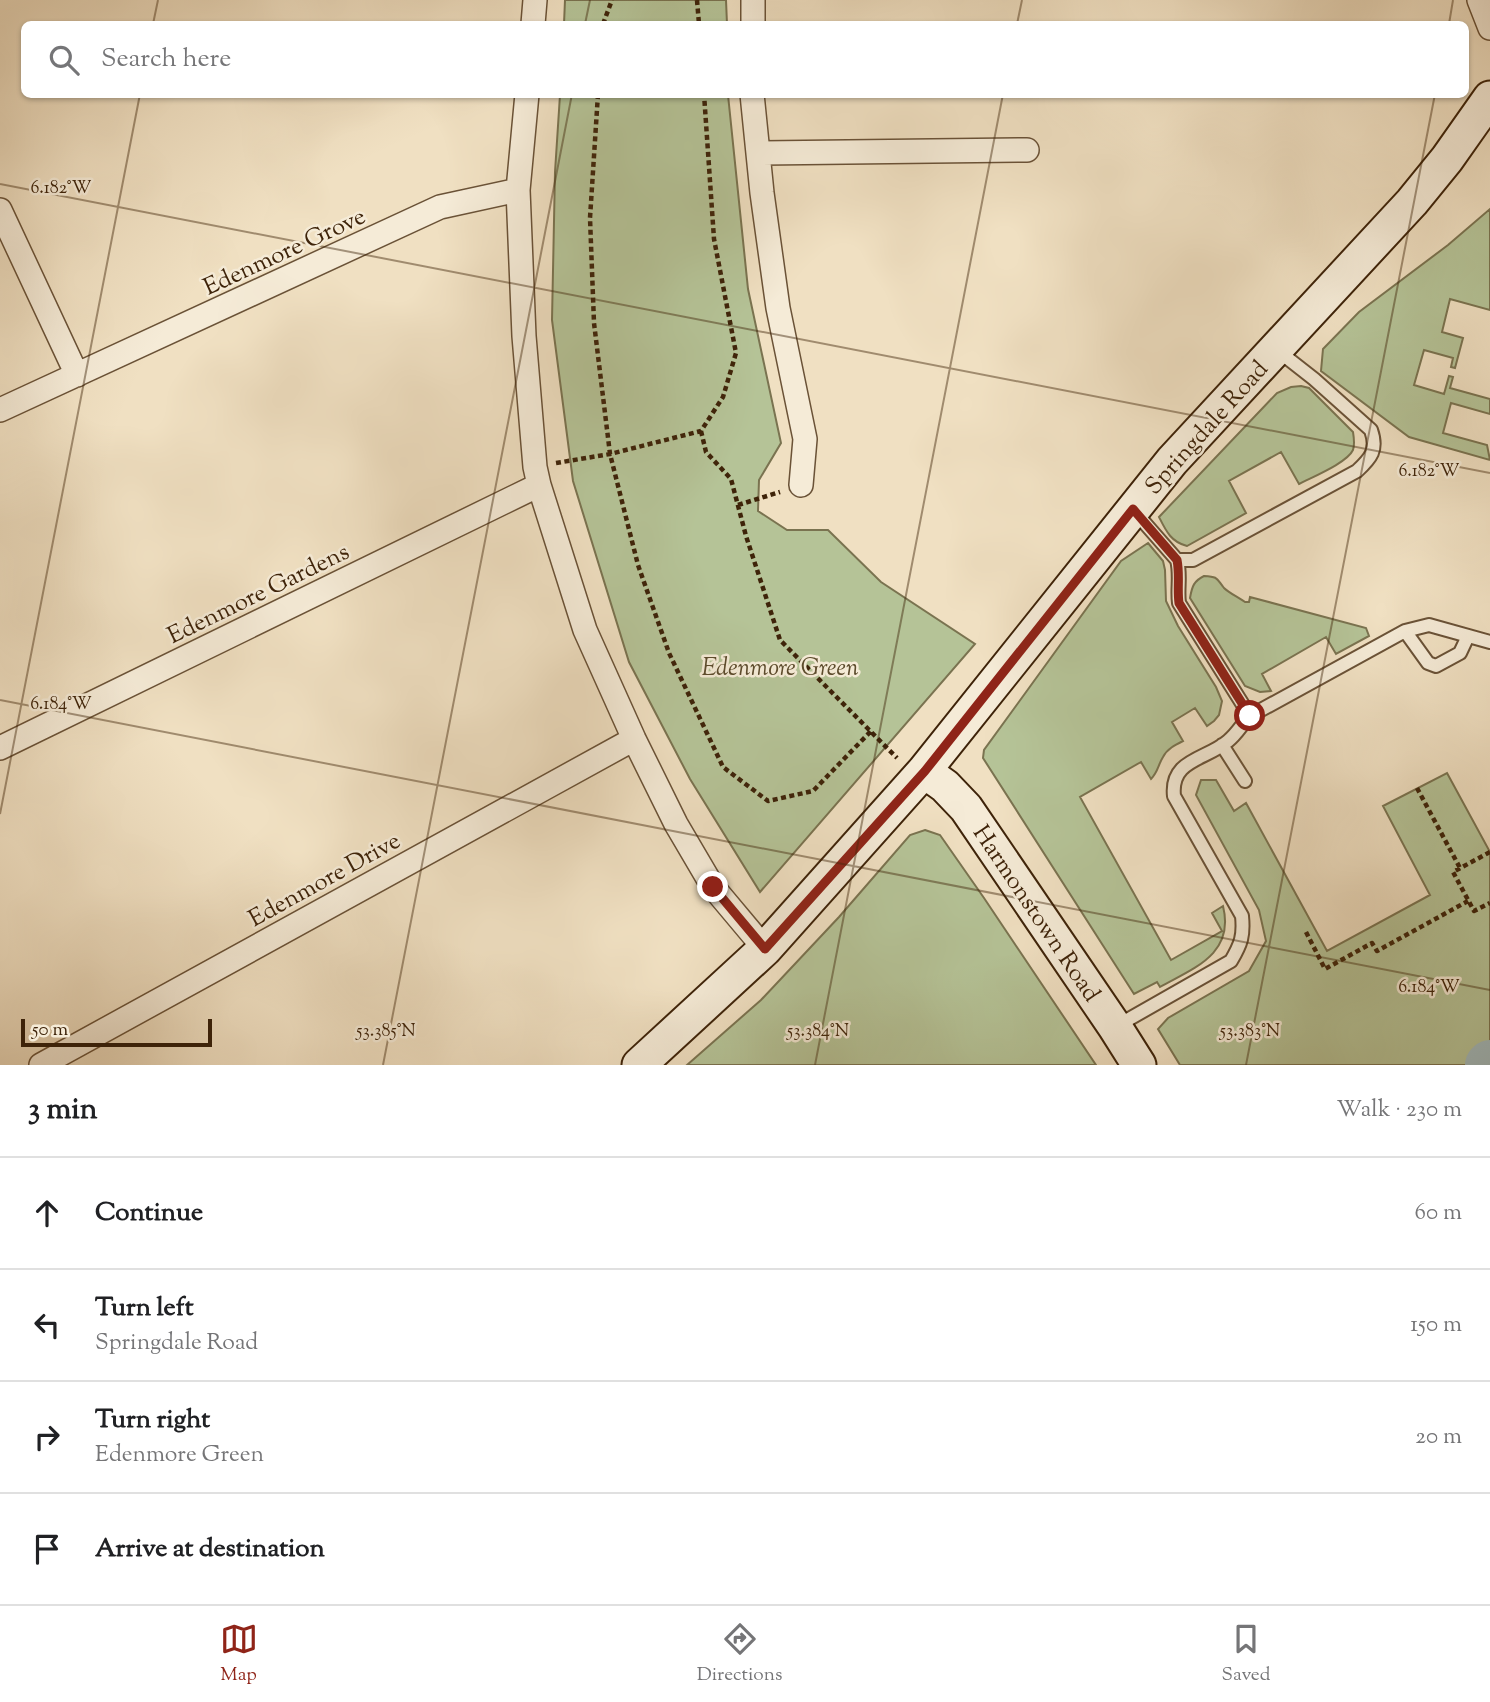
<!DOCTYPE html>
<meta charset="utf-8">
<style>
:root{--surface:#fff;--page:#f2f2f2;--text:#202124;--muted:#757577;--line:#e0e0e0;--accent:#8f2418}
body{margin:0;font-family:"Sorts Mill Goudy",serif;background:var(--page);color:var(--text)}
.scale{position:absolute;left:21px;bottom:18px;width:191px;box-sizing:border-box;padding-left:7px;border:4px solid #3e2309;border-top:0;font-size:19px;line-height:24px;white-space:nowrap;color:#3e2309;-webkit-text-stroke:5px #f5ebd7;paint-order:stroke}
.stop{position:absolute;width:21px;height:21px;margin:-16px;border:5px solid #8f2418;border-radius:50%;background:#fff}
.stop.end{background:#8f2418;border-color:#fff;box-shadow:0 2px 7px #0008}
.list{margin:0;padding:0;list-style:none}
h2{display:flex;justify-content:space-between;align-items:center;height:91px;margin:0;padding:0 28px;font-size:30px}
h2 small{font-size:23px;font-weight:400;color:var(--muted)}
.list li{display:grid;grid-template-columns:46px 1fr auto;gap:21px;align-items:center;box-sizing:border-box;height:112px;padding:0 28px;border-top:2px solid var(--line)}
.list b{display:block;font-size:26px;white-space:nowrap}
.list p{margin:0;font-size:23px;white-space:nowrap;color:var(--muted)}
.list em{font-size:23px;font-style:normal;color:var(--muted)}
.icon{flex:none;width:38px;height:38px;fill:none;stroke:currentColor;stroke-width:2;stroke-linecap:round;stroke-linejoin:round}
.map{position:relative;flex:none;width:1490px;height:1065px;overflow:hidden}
.search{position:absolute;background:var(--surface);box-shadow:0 2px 5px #0004;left:21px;right:21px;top:21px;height:77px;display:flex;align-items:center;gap:18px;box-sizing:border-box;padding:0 24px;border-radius:10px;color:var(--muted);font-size:26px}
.sheet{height:539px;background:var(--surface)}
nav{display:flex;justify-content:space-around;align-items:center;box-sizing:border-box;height:98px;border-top:2px solid var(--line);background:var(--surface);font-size:19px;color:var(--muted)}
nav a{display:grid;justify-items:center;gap:4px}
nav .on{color:var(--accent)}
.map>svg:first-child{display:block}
.green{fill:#b5c397;stroke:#7a7350;stroke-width:2}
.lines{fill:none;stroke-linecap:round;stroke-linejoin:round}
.river{stroke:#a0babe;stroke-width:46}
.lane-casing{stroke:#6a5237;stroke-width:16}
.street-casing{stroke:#6a5237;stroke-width:26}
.secondary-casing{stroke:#3e2309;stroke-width:37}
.path{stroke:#3e2309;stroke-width:4.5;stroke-dasharray:5 3.5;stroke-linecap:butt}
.lane{stroke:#f5ebd7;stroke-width:12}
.street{stroke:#f5ebd7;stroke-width:23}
.secondary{stroke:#f5ebd7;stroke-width:33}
.route{stroke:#8f2418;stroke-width:9}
.ticks{fill:none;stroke:#3e2309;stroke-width:2;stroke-opacity:0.45}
.labels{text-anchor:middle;stroke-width:5;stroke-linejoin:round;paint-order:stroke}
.street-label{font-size:24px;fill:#3e2309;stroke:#f5ebd7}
.park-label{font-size:24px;font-style:italic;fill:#5c4b2c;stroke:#f5ebd7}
.ticks-label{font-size:18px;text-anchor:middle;fill:#3e2309;stroke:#f5ebd7;stroke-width:5;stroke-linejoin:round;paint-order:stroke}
</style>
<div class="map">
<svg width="1490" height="1065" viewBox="0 0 1490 1065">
<rect width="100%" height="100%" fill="#f0e0c2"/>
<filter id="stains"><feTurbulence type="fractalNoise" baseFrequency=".00286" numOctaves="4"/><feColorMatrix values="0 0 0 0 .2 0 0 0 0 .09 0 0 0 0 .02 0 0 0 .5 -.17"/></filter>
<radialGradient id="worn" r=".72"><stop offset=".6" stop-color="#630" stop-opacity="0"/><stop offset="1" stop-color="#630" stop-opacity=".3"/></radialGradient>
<path class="green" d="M 565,0 L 726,0 L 727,24 L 564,24 Z
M 560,95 L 728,95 L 748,289 L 781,443 L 759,480 L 758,511 L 787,530 L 828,530 L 881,582 L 975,644 L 760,892 L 690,779 L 629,662 L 573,481 L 552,320 L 555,172 Z
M 1490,209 L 1490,310 L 1450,299 L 1442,332 L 1463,338 L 1455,368 L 1451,367 L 1453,358 L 1424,350 L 1414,385 L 1444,394 L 1449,376 L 1453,377 L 1450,388 L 1490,399 L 1490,414 L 1451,403 L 1443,433 L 1487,445 L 1490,460 L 1409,437 L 1321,371 L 1323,349 L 1359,312 L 1448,245 Z
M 1301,386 L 1309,388 L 1353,432 C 1354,438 1355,444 1353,450 C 1347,463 1312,477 1299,484 L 1281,452 L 1229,481 L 1246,513 L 1187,546 C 1171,542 1166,531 1159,517 L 1277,393 L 1291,387 Z
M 1148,543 L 1163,561 L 1165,570 L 1166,601 L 1178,626 L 1216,687 L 1222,701 L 1219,715 L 1214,721 L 1207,726 L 1195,708 L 1172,722 L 1183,741 C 1175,745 1167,749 1163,757 C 1158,765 1158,772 1151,779 L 1141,762 L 1080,797 L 1171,960 L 1222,931 L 1212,913 L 1223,906 C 1235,954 1194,968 1160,987 L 1157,982 L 1134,994 L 983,758 L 984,750 L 1121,561 Z
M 1204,576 C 1219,577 1216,578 1224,588 C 1229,593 1238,597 1245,602 L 1249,602 L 1250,597 L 1366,628 L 1369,636 L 1336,654 L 1326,637 L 1262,674 L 1271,691 L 1260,692 L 1245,686 L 1190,598 C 1192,586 1194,581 1204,576 Z
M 1447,773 L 1490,852 L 1490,1065 L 1180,1065 L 1158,1029 L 1168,1018 L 1249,971 L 1266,941 L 1259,910 L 1196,795 L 1201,780 L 1216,780 L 1234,811 L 1246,803 L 1327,951 L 1430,895 L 1383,806 Z
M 925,830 L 940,835 L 984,898 L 1096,1065 L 687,1065 L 761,1000 L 839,917 L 910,835 Z"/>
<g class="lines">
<path class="river" d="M 1488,1065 L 1490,1063"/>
<defs>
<path id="lane" d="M 1135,512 L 1177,560 C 1181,575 1177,589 1179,603 L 1250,716
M 1177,560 L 1193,560 L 1357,471 C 1371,458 1378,450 1371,430 L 1314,379 L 1277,350
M 1405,631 L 1428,663 L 1436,666 L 1460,653 L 1468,636
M 1222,745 L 1245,781
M 1115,1027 L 1231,961 C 1241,944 1244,936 1242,916 L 1174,796 C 1170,759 1206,760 1228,741 C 1237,734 1242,724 1250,716 L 1405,631 L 1429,625 L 1490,642"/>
<path id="street" d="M 1479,0 L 1490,28
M 533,24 L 535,0
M 753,24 L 753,0
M 527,94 L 518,190 L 524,336 L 535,467 L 539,485 L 585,630 L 634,739 L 676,824 L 713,887 L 765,949
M 752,94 L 762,193 L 778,308 L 805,439 L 801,485
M 759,153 L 1027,150
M 0,210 L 77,375
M 0,410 L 440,207 L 518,190
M 0,748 L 539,485
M 41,1065 L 634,739"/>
<path id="secondary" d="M 924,771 L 945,786 L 966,808 L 1115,1027 L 1139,1065
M 639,1065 L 765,949 L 924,771 L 1172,461 L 1412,202 L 1447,159 L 1490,98"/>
</defs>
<use href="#lane" class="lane-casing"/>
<use href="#street" class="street-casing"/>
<use href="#secondary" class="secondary-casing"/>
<path class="path" d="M 697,0 L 699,24
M 603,24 L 612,0
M 598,94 L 590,218 L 594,323 L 610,454 L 638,565 L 669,653 L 723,767 L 768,801 L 813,791 L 871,731
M 701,431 L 706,452 L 731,479 L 746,536 L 780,640 L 897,758
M 556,463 L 610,454 L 701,431 L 723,397 L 736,353 L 714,239 L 704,94
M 738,505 L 780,492
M 1417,788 L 1460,868
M 1490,852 L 1453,872 L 1474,911 L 1490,903
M 1306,932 L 1325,969 L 1372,943 L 1377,951 L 1468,901"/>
<use href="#lane" class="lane"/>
<use href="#street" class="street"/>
<use href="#secondary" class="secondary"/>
</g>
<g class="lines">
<path class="route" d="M 713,887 L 765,949 L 925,771 L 1133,509 L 1177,560 C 1180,575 1177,589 1179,603 L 1250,716"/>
</g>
<path class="ticks" d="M 153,24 L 158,0M 585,24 L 590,0M 1017,24 L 1022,0M 1449,24 L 1453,0M 0,184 L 1490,473M 0,700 L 1490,990M 0,814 L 140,94M 383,1065 L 572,94M 815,1065 L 1003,94M 1246,1065 L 1435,94"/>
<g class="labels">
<g class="street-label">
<text transform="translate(284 251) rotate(-25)" y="8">Edenmore Grove</text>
<text transform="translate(1206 427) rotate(-48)" y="8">Springdale Road</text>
<text transform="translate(258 593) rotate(-26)" y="8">Edenmore Gardens</text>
<text transform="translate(324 879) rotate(-29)" y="8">Edenmore Drive</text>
<text transform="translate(1037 913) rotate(56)" y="8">Harmonstown Road</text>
</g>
<g class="park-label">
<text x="780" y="675">Edenmore Green</text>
</g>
</g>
<g class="ticks-label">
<text x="61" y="193">6.182°W</text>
<text x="1429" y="476">6.182°W</text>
<text x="61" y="709">6.184°W</text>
<text x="1429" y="992">6.184°W</text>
<text x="386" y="1036">53.385°N</text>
<text x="818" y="1036">53.384°N</text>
<text x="1250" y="1036">53.383°N</text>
</g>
<rect width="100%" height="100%" filter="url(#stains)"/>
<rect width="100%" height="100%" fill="url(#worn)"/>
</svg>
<div class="scale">50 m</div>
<div class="stop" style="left:1250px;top:716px"></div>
<div class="stop end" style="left:713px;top:887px"></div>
<div class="search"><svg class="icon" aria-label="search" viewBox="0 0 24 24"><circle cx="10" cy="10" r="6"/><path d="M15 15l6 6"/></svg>Search here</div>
</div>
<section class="sheet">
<h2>3 min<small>Walk · 230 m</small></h2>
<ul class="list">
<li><svg class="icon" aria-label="ahead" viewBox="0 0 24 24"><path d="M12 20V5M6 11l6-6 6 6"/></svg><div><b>Continue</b></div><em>60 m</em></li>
<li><svg class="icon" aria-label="left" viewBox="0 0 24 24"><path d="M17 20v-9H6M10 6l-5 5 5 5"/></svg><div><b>Turn left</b><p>Springdale Road</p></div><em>150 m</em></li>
<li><svg class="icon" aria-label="right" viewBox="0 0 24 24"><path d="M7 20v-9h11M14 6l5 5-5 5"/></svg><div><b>Turn right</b><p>Edenmore Green</p></div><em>20 m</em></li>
<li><svg class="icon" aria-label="arrive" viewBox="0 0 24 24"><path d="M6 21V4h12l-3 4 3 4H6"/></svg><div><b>Arrive at destination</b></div></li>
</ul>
</section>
<nav>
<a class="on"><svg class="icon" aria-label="map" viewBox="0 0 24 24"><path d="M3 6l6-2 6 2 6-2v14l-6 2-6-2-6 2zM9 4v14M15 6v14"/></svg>Map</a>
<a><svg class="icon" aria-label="directions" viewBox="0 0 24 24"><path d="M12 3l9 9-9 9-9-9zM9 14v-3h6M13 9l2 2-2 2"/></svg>Directions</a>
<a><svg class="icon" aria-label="saved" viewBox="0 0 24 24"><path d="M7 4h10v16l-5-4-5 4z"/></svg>Saved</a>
</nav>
